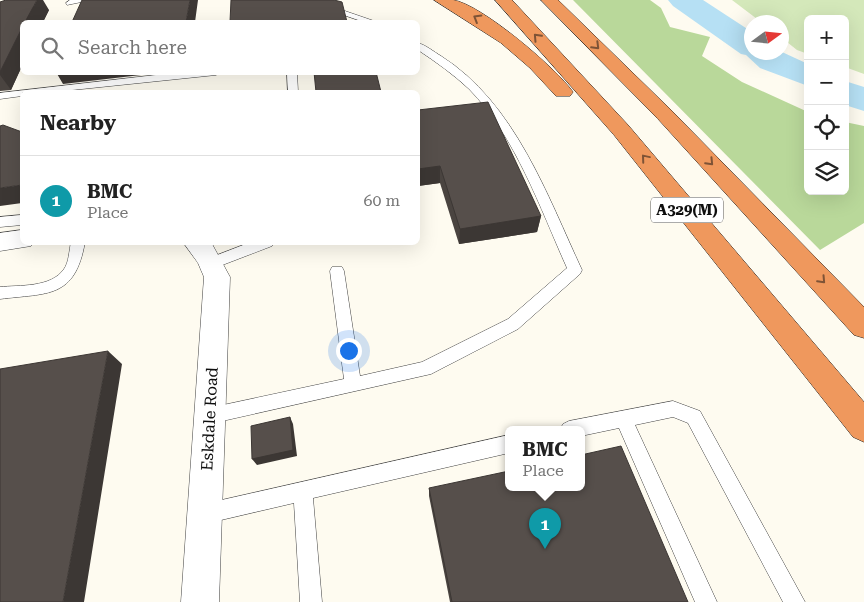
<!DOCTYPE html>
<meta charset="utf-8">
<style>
:root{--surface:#fff;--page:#f6f6f6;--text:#222;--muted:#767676;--line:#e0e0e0;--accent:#1a73e8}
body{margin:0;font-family:"Roboto Serif",serif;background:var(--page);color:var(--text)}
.controls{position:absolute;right:15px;top:15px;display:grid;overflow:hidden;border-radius:8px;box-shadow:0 5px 20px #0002}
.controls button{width:45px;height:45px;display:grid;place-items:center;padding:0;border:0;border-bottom:1px solid var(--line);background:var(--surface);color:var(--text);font:25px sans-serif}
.compass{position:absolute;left:744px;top:15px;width:45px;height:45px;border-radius:50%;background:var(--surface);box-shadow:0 5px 20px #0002;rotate:75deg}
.you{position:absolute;left:348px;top:350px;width:18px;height:18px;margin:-12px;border:4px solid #fff;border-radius:50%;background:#1a73e8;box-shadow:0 0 0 8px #1a73e833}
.badge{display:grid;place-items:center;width:32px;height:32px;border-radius:50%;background:var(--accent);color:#fff;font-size:16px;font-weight:700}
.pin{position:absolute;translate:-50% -41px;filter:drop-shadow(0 1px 2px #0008)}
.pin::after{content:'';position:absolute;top:26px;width:18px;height:15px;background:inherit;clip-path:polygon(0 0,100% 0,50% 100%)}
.popup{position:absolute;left:505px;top:426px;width:80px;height:65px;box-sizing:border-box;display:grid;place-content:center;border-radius:8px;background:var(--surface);filter:drop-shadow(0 1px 4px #0005);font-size:16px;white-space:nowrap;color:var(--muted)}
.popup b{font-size:19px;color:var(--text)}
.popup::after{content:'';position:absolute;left:50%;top:100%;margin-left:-10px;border:10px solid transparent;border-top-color:var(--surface)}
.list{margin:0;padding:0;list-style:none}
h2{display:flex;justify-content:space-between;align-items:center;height:65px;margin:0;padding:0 20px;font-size:21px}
h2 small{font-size:16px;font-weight:400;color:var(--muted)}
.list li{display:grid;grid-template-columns:32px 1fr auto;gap:15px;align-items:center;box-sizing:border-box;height:90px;padding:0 20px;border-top:1px solid var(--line)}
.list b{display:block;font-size:19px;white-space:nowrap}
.list p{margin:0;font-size:16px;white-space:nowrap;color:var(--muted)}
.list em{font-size:16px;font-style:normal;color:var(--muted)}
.icon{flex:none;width:28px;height:28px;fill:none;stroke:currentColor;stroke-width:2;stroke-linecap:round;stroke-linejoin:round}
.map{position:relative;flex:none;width:864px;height:602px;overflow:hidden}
.search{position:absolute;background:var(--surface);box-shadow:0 5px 20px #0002;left:20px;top:20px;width:400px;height:55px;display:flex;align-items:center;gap:12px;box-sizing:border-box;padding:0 18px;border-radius:8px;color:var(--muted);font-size:19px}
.panel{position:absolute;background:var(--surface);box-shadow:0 5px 20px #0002;left:20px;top:90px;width:400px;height:155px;border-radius:8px}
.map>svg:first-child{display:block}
.green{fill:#d4e8ba}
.forest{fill:#b9d89a}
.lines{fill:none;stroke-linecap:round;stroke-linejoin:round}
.river{fill:#b6e0f4;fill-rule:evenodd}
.service-casing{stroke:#414141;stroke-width:1}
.minor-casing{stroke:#414141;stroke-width:1}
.motorway-casing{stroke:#1f1f1f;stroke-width:1}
.service{fill:#fff;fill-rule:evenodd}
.minor{fill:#fff;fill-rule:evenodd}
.motorway{fill:#ef985d;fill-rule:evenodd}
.wall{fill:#4a4440}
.shaded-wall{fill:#3c3734}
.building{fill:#564f4b;stroke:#3c3734}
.oneway{stroke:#7e5336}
.labels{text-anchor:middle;stroke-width:5;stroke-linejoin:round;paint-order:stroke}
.shield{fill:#fff;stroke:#565656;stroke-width:1}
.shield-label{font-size:15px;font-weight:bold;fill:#0e0e0e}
.street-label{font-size:16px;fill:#0e0e0e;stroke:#fff}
</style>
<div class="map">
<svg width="864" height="602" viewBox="0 0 864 602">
<rect width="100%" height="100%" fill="#fefbf0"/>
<path class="green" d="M 732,0 L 864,0 L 864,74 L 845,67 L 845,19 L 808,19 L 808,54 L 797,50 L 782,38 L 782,22 L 761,22 Z"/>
<path class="forest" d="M 573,0 L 650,0 L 661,8 L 670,27 L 710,37 L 702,56 L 742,82 L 808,112 L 808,191 L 845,191 L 845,122 L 864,126 L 864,223 L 820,250 Z"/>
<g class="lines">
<path class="river" d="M 668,0 L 703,0 L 752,32 L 752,52 L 782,52 L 808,64 L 808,86 L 760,68 L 746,55 L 741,54 L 673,6 Z
M 845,81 L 864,87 L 864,111 L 845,105 Z"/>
<defs>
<path id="service" d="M 70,0 L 91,0 L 67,5 L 66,3 Z
M 300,0 L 313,0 L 377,22 L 364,22 Z
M 418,43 C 426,45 434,52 441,56 C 515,103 547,195 582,270 L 580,274 L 518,329 L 431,374 L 209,424 L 203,422 L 200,416 L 203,410 L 209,408 L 344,379 L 330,271 L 332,267 L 342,267 L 344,271 L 360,376 L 422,362 L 508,319 L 567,268 C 540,208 516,137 469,89 C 453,74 436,62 418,50 Z
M 182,72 L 221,72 L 216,75 L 53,92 L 22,92 L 22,96 L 0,99 L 0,93 Z
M 287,72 L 297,72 L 298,92 L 288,92 Z
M 22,215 L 22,225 L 0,227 L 0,217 Z
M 71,242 L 85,242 C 75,299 48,293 0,299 L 0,287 C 19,285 51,288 64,269 C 69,262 69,251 71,242 Z
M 251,242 L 274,242 L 272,246 L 212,269 L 207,267 L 205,263 L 207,259 Z
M 673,401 L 700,411 L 805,602 L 783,602 L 688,423 L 673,417 L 635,425 L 717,602 L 695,602 L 619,428 L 581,436 L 581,430 L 560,430 L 563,424 L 569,421 Z
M 509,435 L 509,453 L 313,498 L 322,602 L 300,602 L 294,503 L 204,524 L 197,521 L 194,514 L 197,507 L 204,504 Z"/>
<path id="minor" d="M 22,230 L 22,242 L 33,242 L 31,246 L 0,251 L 0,233 Z
M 183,242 L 211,242 L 230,277 L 219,602 L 181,602 L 204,277 L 198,263 Z"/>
<path id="motorway" d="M 434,0 C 440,0 447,0 453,0 C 481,4 556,68 573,92 L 570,96 L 556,96 L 530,68 L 501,43 Z
M 495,0 L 512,0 L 628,125 L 864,402 L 864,442 L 853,437 L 614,135 Z
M 541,0 L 558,0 L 672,111 L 864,307 L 864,338 L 854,335 L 658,119 Z"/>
</defs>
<use href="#service" class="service-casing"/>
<use href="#minor" class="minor-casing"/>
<use href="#motorway" class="motorway-casing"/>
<use href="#service" class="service"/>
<use href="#minor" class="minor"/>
<use href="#motorway" class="motorway"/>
</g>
<path class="wall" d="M 0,2 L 49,10 L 43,22 L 22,22 L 22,66 L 11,90 L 0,91 Z
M 418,110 L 541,216 L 537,232 L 459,244 L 440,183 L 418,186 Z
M 429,488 L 688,602 L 450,602 L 429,496 Z"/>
<path class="shaded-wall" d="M 37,0 L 43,0 L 49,10 L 43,22 L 25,22 Z
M 190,0 L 198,0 L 195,22 L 186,22 Z
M 22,28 L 22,66 L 11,90 L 0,75 L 0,72 Z
M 56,72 L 167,72 L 63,84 Z
M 440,166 L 440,183 L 418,186 L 418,169 Z
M 22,185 L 22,203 L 0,206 L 0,188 Z
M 541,216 L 537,232 L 459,244 L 460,229 Z
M 108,351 L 122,364 L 84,602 L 63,602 Z
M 290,417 L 293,424 L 297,456 L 257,465 L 252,459 Z"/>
<path class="building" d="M 6,0 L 37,0 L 25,22 L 22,22 L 22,28 L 0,72 L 0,2 Z
M 82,0 L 190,0 L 186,22 L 72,22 Z
M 231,0 L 334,0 L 342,2 L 347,22 L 230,22 Z
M 314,72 L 358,72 L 358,74 L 376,72 L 381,92 L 316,92 Z
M 488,102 L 541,216 L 460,229 L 440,166 L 418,169 L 418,110 Z
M 3,125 L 22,132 L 22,185 L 0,188 L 0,126 Z
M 108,351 L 63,602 L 0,602 L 0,369 Z
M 290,417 L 293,450 L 252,459 L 251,426 Z
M 621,446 L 688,602 L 452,602 L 429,488 L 509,471 L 509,488 L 581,488 L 581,455 Z"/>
<defs><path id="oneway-chevron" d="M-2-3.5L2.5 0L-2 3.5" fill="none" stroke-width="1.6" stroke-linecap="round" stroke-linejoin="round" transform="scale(1.25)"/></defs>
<g class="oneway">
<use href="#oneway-chevron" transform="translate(477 18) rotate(-149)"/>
<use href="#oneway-chevron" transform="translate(537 37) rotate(-133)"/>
<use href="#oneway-chevron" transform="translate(596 46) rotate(45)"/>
<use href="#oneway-chevron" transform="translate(645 158) rotate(-130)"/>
<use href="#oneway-chevron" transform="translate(710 162) rotate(46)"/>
<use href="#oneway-chevron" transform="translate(822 280) rotate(47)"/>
</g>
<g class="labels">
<rect class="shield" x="651" y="197.5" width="72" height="25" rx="4"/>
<g class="shield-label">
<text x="687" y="215">A329(M)</text>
</g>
<g class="street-label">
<text transform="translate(209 419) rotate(-87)" y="6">Eskdale Road</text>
</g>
</g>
</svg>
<div class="controls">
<button>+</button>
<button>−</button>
<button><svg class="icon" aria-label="locate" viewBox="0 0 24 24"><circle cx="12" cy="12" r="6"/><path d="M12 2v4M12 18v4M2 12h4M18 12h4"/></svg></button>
<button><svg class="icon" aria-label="layers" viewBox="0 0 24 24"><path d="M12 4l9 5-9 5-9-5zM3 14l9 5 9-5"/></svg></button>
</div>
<svg class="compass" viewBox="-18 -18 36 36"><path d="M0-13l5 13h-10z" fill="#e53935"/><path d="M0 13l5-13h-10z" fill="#767676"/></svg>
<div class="you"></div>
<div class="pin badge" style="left:545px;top:549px;background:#0f9aa8">1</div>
<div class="popup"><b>BMC</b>Place</div>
<div class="search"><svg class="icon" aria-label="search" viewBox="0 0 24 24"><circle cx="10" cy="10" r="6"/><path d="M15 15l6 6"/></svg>Search here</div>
<section class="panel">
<h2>Nearby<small></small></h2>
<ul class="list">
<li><span class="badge" style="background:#0f9aa8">1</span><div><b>BMC</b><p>Place</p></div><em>60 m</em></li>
</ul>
</section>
</div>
